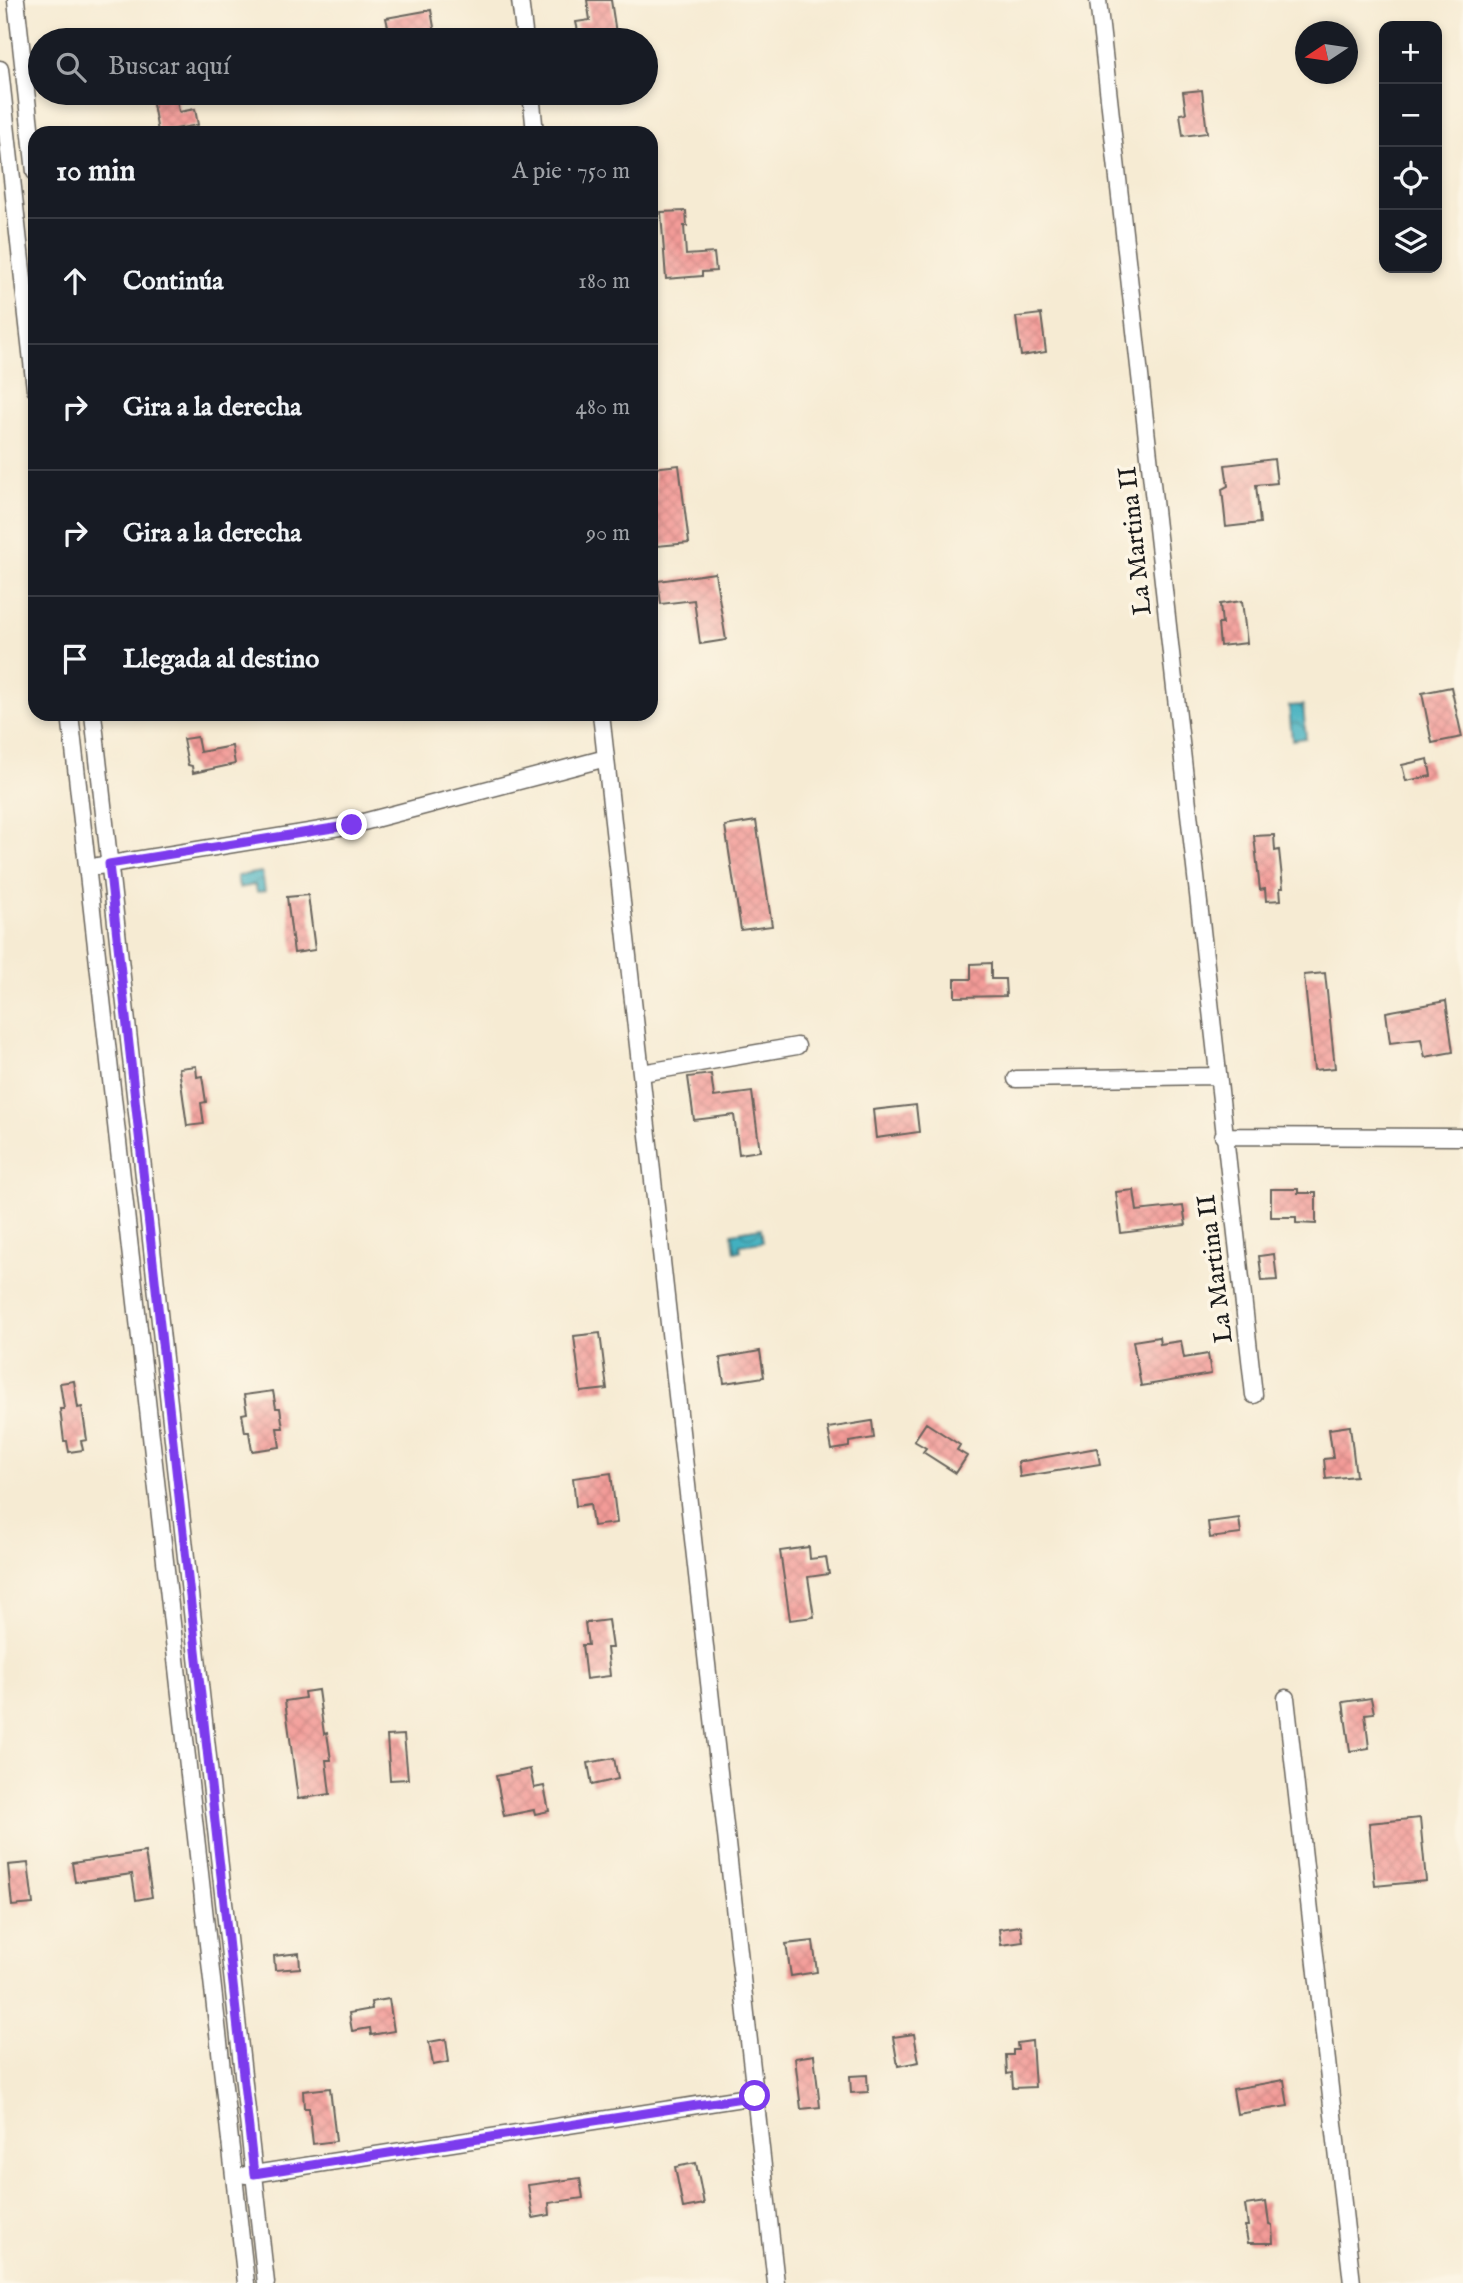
<!DOCTYPE html>
<html lang="es">
<meta charset="utf-8">
<style>
:root{--surface:#171b24;--page:#20242c;--text:#f1f3f6;--muted:#9ea1a6;--line:#363941}
body{margin:0;font-family:"IM FELL English",serif;background:var(--page);color:var(--text)}
.controls{position:absolute;right:21px;top:21px;display:grid;overflow:hidden;border-radius:14px;box-shadow:0 4px 10px #0003}
.controls button{width:63px;height:63px;display:grid;place-items:center;padding:0;border:0;border-bottom:2px solid var(--line);background:var(--surface);color:var(--text);font:35px sans-serif}
.compass{position:absolute;left:1295px;top:21px;width:63px;height:63px;border-radius:50%;background:var(--surface);box-shadow:0 4px 10px #0003;rotate:257deg}
.stop{position:absolute;width:21px;height:21px;margin:-16px;border:5px solid #7c3aed;border-radius:50%;background:#fff}
.stop.end{background:#7c3aed;border-color:#fff;box-shadow:0 2px 7px #0008}
.list{margin:0;padding:0;list-style:none}
h2{display:flex;justify-content:space-between;align-items:center;height:91px;margin:0;padding:0 28px;font-size:30px}
h2 small{font-size:23px;font-weight:400;color:var(--muted)}
.list li{display:grid;grid-template-columns:46px 1fr auto;gap:21px;align-items:center;box-sizing:border-box;height:126px;padding:0 28px;border-top:2px solid var(--line)}
.list b{display:block;font-size:26px;white-space:nowrap}
.list em{font-size:23px;font-style:normal;color:var(--muted)}
.icon{flex:none;width:38px;height:38px;fill:none;stroke:currentColor;stroke-width:2;stroke-linecap:round;stroke-linejoin:round}
.map{position:relative;flex:none;width:1463px;height:2283px;overflow:hidden}
.search{position:absolute;background:var(--surface);box-shadow:0 4px 10px #0003;left:28px;top:28px;width:630px;height:77px;display:flex;align-items:center;gap:18px;box-sizing:border-box;padding:0 24px;border-radius:38px;color:var(--muted);font-size:26px}
.panel{position:absolute;background:var(--surface);box-shadow:0 4px 10px #0003;left:28px;top:126px;width:630px;height:595px;border-radius:21px}
.map>svg:first-child{display:block}
.water{fill:url(#water-waves);stroke:#30666e;stroke-width:2}
.building{fill:url(#building-cross-hatch)}
.lines{fill:none;stroke-linecap:round;stroke-linejoin:round}
.street-casing{stroke:#68645c;stroke-width:19}
.street{stroke:#fff;stroke-width:16}
.route{stroke:#7c3aed;stroke-width:9}
.labels{text-anchor:middle;stroke-width:7;stroke-linejoin:round;paint-order:stroke}
.street-label{font-size:26px;fill:#1c1c1c;stroke:#fcf5e5}
</style>
<div class="map">
<svg width="1463" height="2283" viewBox="0 0 1463 2283">
<defs>
<pattern id="water-waves" width="16" height="10" patternUnits="userSpaceOnUse" patternTransform="scale(1.75)"><rect width="16" height="10" fill="#43b0c0"/><path d="M0 5q4-4 8 0t8 0" fill="none" stroke="#378e9b"/></pattern>
<pattern id="building-cross-hatch" width="8" height="8" patternUnits="userSpaceOnUse" patternTransform="scale(1.75)"><rect width="8" height="8" fill="#f39b98"/><path d="M0 0l8 8M0 8l8-8" fill="none" stroke="#d08582"/></pattern>
</defs>
<rect width="100%" height="100%" fill="#fcf5e5"/>
<filter id="ink" filterUnits="userSpaceOnUse"><feTurbulence type="fractalNoise" baseFrequency=".0143" numOctaves="2"/><feDisplacementMap in="SourceGraphic" scale="14" xChannelSelector="R" yChannelSelector="G"/><feConvolveMatrix kernelMatrix="1 2 1 2 8 2 1 2 1" color-interpolation-filters="sRGB"/></filter>
<filter id="wash" filterUnits="userSpaceOnUse"><feTurbulence type="fractalNoise" baseFrequency=".00686" numOctaves="4" result="noise"/><feDisplacementMap in="SourceGraphic" scale="28" xChannelSelector="R" yChannelSelector="G"/><feGaussianBlur stdDeviation="1.57" result="paint"/><feColorMatrix in="noise" values="0 0 0 0 0 0 0 0 0 0 0 0 0 0 0 0 0 1.4 0 .05"/><feComposite in="paint" operator="in"/></filter>
<g filter="url(#wash)">
<rect width="100%" height="100%" fill="#f6ebd3"/>
<path class="water" d="M 1303,705 L 1306,738 L 1292,740 L 1289,706 Z
M 262,872 L 265,891 L 257,892 L 255,885 L 239,888 L 237,876 Z
M 761,1228 L 763,1242 L 740,1245 L 741,1251 L 735,1252 L 732,1233 Z"/>
<g id="blocks">
<path class="building" d="M 587,0 L 611,0 L 617,40 L 580,40 L 576,22 L 590,20 Z
M 431,10 L 435,33 L 419,36 L 420,40 L 391,40 L 386,18 Z
M 1202,90 L 1207,133 L 1183,136 L 1180,114 L 1186,113 L 1183,92 Z
M 151,93 L 176,93 L 179,112 L 195,109 L 198,125 L 158,132 Z
M 686,211 L 687,226 L 684,226 L 686,255 L 714,253 L 716,271 L 702,272 L 702,276 L 666,279 L 661,212 Z
M 1041,314 L 1046,352 L 1021,356 L 1016,317 Z
M 1274,459 L 1277,483 L 1256,485 L 1260,523 L 1226,527 L 1222,489 L 1228,486 L 1225,465 Z
M 679,465 L 689,543 L 657,546 L 654,518 L 651,518 L 651,495 L 656,494 L 653,468 Z
M 715,573 L 726,640 L 700,644 L 694,600 L 661,604 L 658,581 Z
M 1242,601 L 1247,643 L 1220,646 L 1218,624 L 1222,624 L 1220,604 Z
M 1451,687 L 1462,737 L 1432,743 L 1422,693 Z
M 197,737 L 200,752 L 232,746 L 235,764 L 193,773 L 192,766 L 188,765 L 183,739 Z
M 1428,759 L 1431,776 L 1406,781 L 1402,765 Z
M 756,821 L 772,926 L 741,930 L 725,826 Z
M 1274,835 L 1275,851 L 1279,850 L 1283,888 L 1280,888 L 1281,900 L 1266,901 L 1265,889 L 1260,890 L 1254,836 Z
M 308,895 L 315,950 L 294,953 L 287,897 Z
M 991,963 L 991,979 L 1005,979 L 1006,996 L 955,997 L 955,979 L 971,979 L 971,964 Z
M 1325,973 L 1335,1068 L 1314,1070 L 1304,975 Z
M 1446,1001 L 1453,1052 L 1425,1057 L 1421,1039 L 1390,1043 L 1386,1012 Z
M 196,1066 L 197,1077 L 202,1076 L 206,1102 L 201,1103 L 204,1124 L 187,1126 L 179,1068 Z
M 711,1074 L 714,1097 L 752,1092 L 760,1151 L 739,1154 L 734,1115 L 694,1120 L 688,1077 Z
M 916,1105 L 919,1132 L 876,1138 L 873,1110 Z
M 1271,1189 L 1298,1189 L 1298,1193 L 1316,1193 L 1316,1224 L 1296,1223 L 1296,1217 L 1271,1217 Z
M 1134,1190 L 1137,1211 L 1183,1206 L 1186,1225 L 1121,1233 L 1116,1192 Z
M 1274,1254 L 1277,1280 L 1262,1281 L 1259,1256 Z
M 600,1333 L 607,1389 L 581,1392 L 574,1336 Z
M 1159,1337 L 1160,1344 L 1181,1341 L 1184,1358 L 1208,1354 L 1211,1374 L 1141,1386 L 1133,1341 Z
M 760,1351 L 764,1377 L 724,1383 L 720,1358 Z
M 74,1381 L 78,1408 L 82,1407 L 87,1440 L 81,1441 L 83,1450 L 69,1452 L 67,1441 L 64,1441 L 60,1409 L 64,1409 L 60,1383 Z
M 273,1391 L 276,1408 L 280,1408 L 283,1428 L 277,1428 L 280,1447 L 252,1451 L 249,1432 L 245,1432 L 242,1414 L 247,1413 L 244,1395 Z
M 872,1421 L 874,1438 L 849,1442 L 849,1447 L 832,1450 L 828,1428 Z
M 926,1423 L 960,1445 L 957,1450 L 967,1456 L 956,1473 L 923,1452 L 926,1448 L 914,1441 Z
M 1350,1426 L 1356,1476 L 1326,1479 L 1324,1459 L 1333,1458 L 1329,1429 Z
M 1097,1448 L 1100,1464 L 1020,1477 L 1018,1462 Z
M 611,1473 L 617,1523 L 593,1526 L 590,1504 L 576,1506 L 573,1478 Z
M 1239,1518 L 1241,1534 L 1210,1538 L 1208,1522 Z
M 809,1547 L 810,1559 L 826,1557 L 829,1574 L 808,1577 L 814,1617 L 790,1620 L 780,1551 Z
M 608,1620 L 612,1648 L 607,1648 L 610,1676 L 586,1679 L 582,1645 L 588,1645 L 585,1623 Z
M 318,1690 L 324,1734 L 327,1733 L 331,1760 L 326,1760 L 330,1794 L 298,1799 L 285,1701 L 305,1698 L 304,1692 Z
M 1371,1698 L 1374,1713 L 1365,1714 L 1369,1748 L 1350,1751 L 1343,1702 Z
M 404,1735 L 408,1779 L 390,1780 L 387,1736 Z
M 614,1758 L 618,1779 L 592,1785 L 588,1763 Z
M 530,1769 L 534,1788 L 544,1786 L 549,1811 L 535,1814 L 534,1810 L 504,1816 L 496,1776 Z
M 1420,1818 L 1426,1881 L 1375,1886 L 1369,1823 Z
M 145,1852 L 152,1897 L 136,1900 L 132,1874 L 75,1882 L 72,1863 Z
M 28,1863 L 33,1904 L 12,1906 L 8,1865 Z
M 1021,1926 L 1023,1942 L 1001,1945 L 999,1929 Z
M 813,1941 L 817,1972 L 791,1976 L 786,1944 Z
M 299,1953 L 300,1968 L 275,1970 L 274,1956 Z
M 389,1999 L 394,2031 L 371,2035 L 370,2028 L 352,2031 L 349,2013 L 372,2009 L 371,2002 Z
M 914,2034 L 919,2062 L 898,2066 L 893,2037 Z
M 446,2039 L 449,2062 L 433,2065 L 429,2042 Z
M 1032,2041 L 1035,2087 L 1013,2088 L 1012,2073 L 1007,2074 L 1006,2055 L 1013,2055 L 1013,2050 L 1018,2050 L 1017,2043 Z
M 814,2055 L 820,2107 L 801,2109 L 795,2058 Z
M 867,2075 L 868,2092 L 851,2093 L 850,2076 Z
M 1284,2080 L 1288,2106 L 1237,2114 L 1233,2089 Z
M 330,2088 L 336,2141 L 313,2144 L 309,2108 L 304,2108 L 303,2091 Z
M 696,2163 L 704,2204 L 683,2208 L 675,2167 Z
M 580,2178 L 583,2198 L 549,2203 L 550,2215 L 533,2218 L 528,2185 Z
M 1266,2202 L 1269,2224 L 1272,2225 L 1273,2243 L 1248,2243 L 1245,2226 L 1248,2226 L 1245,2205 Z"/>
</g>
</g>
<g filter="url(#ink)">
<use href="#blocks" fill-opacity="0" stroke="#68645c" stroke-width="2"/>
<g class="lines">
<defs>
<path id="street" d="M 16,0 L 35,172
M 520,0 L 525,40
M 1098,0 L 1254,1395
M 0,69 L 35,389
M 531,93 L 535,133
M 70,714 L 246,2283
M 93,714 L 266,2283
M 601,714 L 776,2283
M 98,866 L 352,825 L 606,758
M 642,1073 L 797,1046
M 1016,1079 L 1217,1076
M 1223,1136 L 1463,1137
M 1286,1698 L 1352,2283
M 246,2175 L 755,2096"/>
</defs>
<use href="#street" class="street-casing"/>
<use href="#street" class="street"/>
</g>
</g>
<g class="lines" filter="url(#ink)">
<path class="route" d="M 352,825 L 109,864 L 254,2174 L 755,2096"/>
</g>
<g class="labels">
<g class="street-label">
<text transform="translate(1134 541) rotate(-96)" y="9">La Martina II</text>
<text transform="translate(1214 1269) rotate(-97)" y="9">La Martina II</text>
</g>
</g>
</svg>
<div class="controls">
<button>+</button>
<button>−</button>
<button><svg class="icon" aria-label="locate" viewBox="0 0 24 24"><circle cx="12" cy="12" r="6"/><path d="M12 2v4M12 18v4M2 12h4M18 12h4"/></svg></button>
<button><svg class="icon" aria-label="layers" viewBox="0 0 24 24"><path d="M12 4l9 5-9 5-9-5zM3 14l9 5 9-5"/></svg></button>
</div>
<svg class="compass" viewBox="-18 -18 36 36"><path d="M0-13l5 13h-10z" fill="#e53935"/><path d="M0 13l5-13h-10z" fill="#9ea1a6"/></svg>
<div class="stop" style="left:755px;top:2096px"></div>
<div class="stop end" style="left:352px;top:825px"></div>
<div class="search"><svg class="icon" aria-label="search" viewBox="0 0 24 24"><circle cx="10" cy="10" r="6"/><path d="M15 15l6 6"/></svg>Buscar aquí</div>
<section class="panel">
<h2>10 min<small>A pie · 750 m</small></h2>
<ul class="list">
<li><svg class="icon" aria-label="ahead" viewBox="0 0 24 24"><path d="M12 20V5M6 11l6-6 6 6"/></svg><div><b>Continúa</b></div><em>180 m</em></li>
<li><svg class="icon" aria-label="right" viewBox="0 0 24 24"><path d="M7 20v-9h11M14 6l5 5-5 5"/></svg><div><b>Gira a la derecha</b></div><em>480 m</em></li>
<li><svg class="icon" aria-label="right" viewBox="0 0 24 24"><path d="M7 20v-9h11M14 6l5 5-5 5"/></svg><div><b>Gira a la derecha</b></div><em>90 m</em></li>
<li><svg class="icon" aria-label="arrive" viewBox="0 0 24 24"><path d="M6 21V4h12l-3 4 3 4H6"/></svg><div><b>Llegada al destino</b></div></li>
</ul>
</section>
</div>
